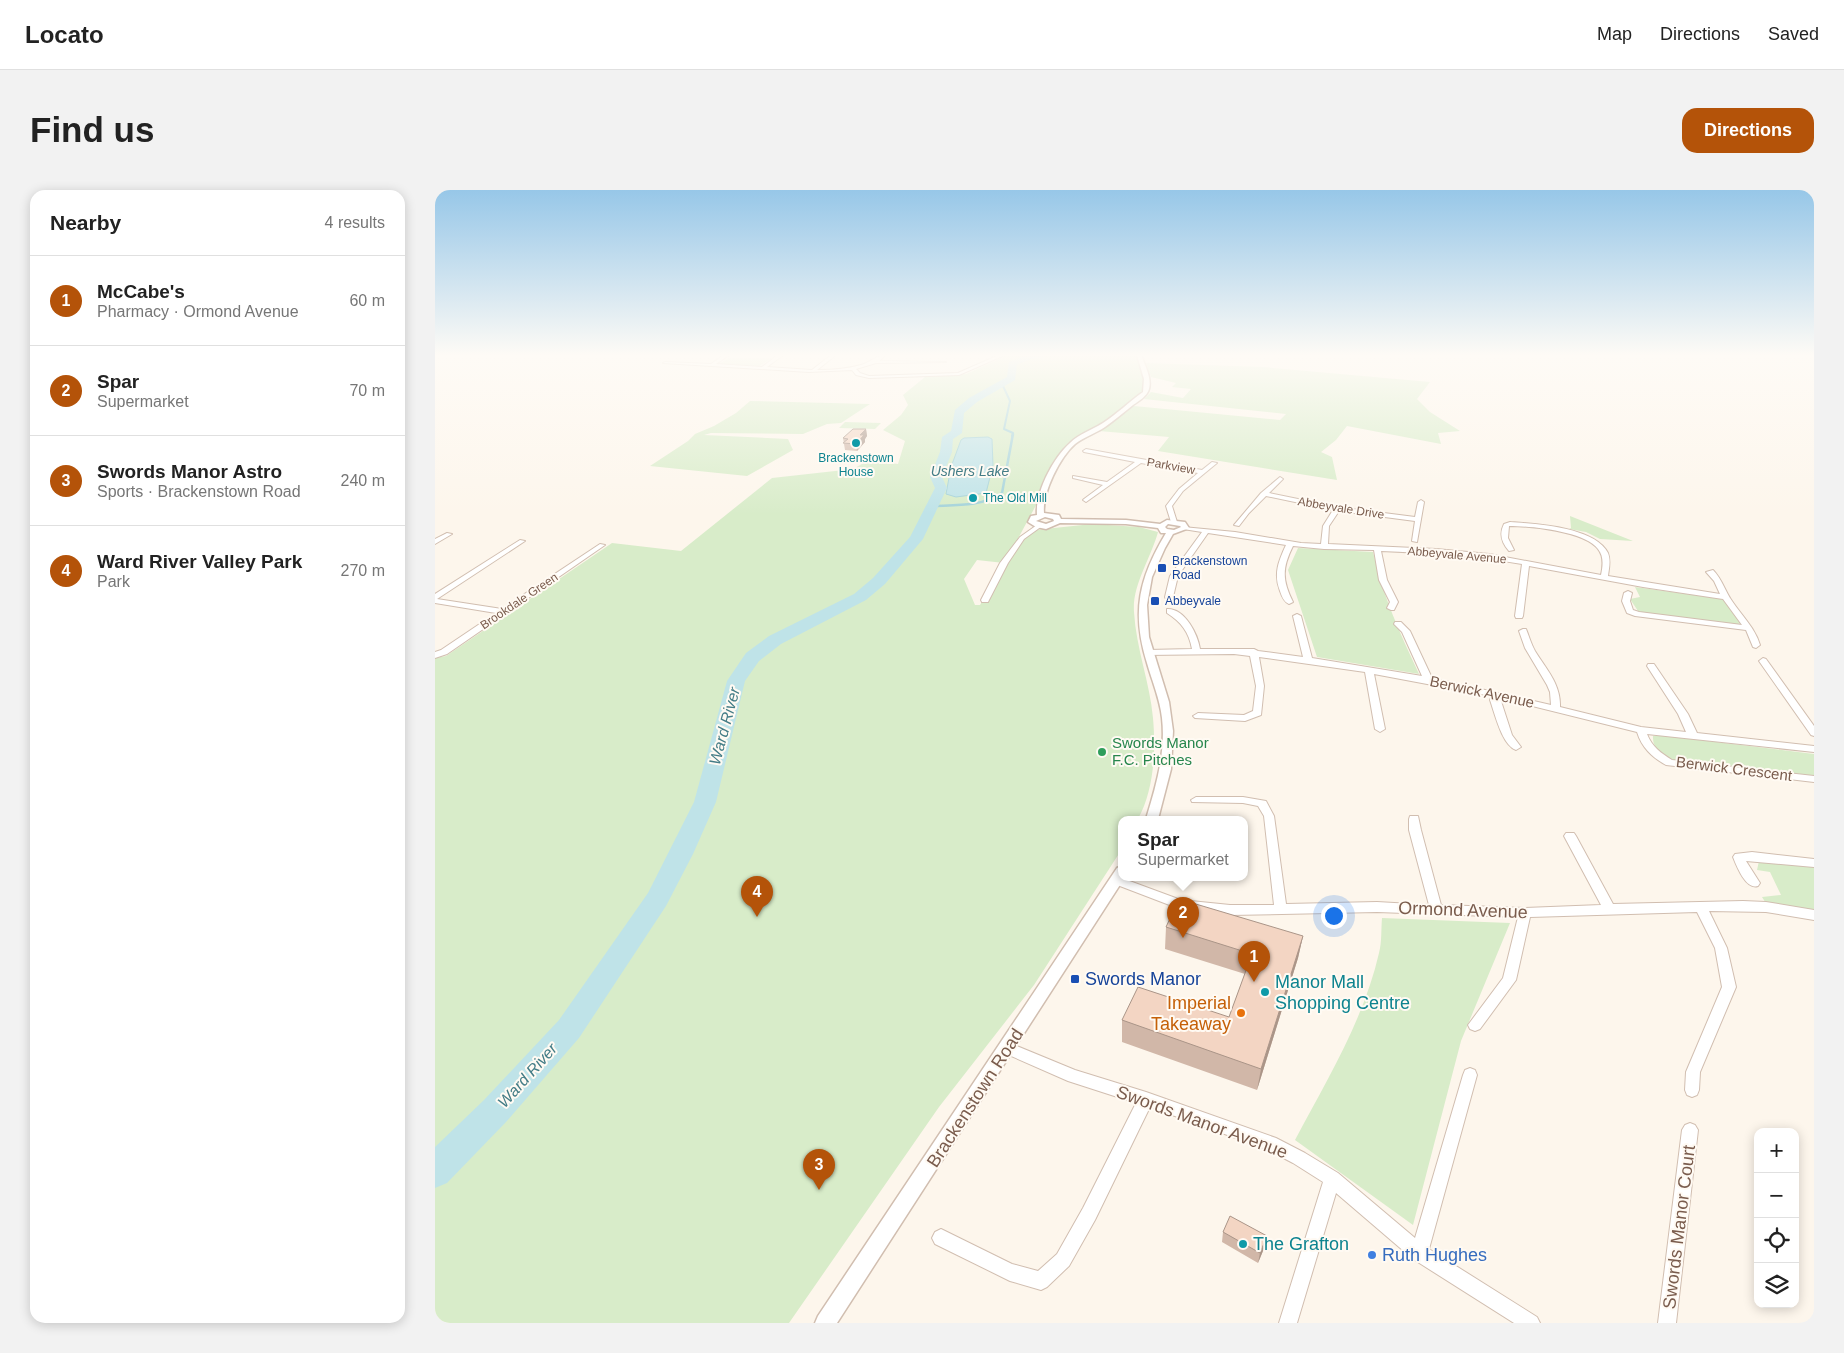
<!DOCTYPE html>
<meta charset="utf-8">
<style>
:root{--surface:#fff;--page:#f2f2f2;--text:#222;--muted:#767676;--line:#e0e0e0;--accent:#b45309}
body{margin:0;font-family:Arial,sans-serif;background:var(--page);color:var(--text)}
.controls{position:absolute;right:15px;bottom:15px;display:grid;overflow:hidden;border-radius:10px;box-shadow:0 2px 12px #0003}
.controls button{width:45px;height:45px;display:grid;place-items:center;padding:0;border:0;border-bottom:1px solid var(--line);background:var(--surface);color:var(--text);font:25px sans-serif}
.you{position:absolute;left:898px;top:725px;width:18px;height:18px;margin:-12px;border:4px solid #fff;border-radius:50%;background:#1a73e8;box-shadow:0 0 0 8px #1a73e833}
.badge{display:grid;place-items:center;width:32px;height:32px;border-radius:50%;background:var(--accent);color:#fff;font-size:16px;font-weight:700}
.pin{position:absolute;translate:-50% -41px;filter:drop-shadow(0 1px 2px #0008)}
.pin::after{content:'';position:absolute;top:26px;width:18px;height:15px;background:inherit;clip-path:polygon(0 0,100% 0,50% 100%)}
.popup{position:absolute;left:683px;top:626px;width:130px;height:65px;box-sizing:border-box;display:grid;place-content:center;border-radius:10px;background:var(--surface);filter:drop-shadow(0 1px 4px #0005);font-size:16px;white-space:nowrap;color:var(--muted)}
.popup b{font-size:19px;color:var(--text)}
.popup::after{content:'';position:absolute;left:50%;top:100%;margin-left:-10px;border:10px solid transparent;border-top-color:var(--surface)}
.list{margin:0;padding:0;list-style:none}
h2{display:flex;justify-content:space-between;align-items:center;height:65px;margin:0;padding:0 20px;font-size:21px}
h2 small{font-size:16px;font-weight:400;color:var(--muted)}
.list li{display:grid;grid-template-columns:32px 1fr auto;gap:15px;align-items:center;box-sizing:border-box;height:90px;padding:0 20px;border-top:1px solid var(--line)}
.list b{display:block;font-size:19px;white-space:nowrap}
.list p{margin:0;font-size:16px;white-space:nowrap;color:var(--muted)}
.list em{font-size:16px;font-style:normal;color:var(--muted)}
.icon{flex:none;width:28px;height:28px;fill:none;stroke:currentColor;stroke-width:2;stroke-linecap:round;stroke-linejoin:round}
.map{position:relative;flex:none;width:1379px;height:1133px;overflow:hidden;border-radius:15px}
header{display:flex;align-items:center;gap:30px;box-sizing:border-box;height:70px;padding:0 25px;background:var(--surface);border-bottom:1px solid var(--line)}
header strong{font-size:24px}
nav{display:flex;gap:28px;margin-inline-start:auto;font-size:18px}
.intro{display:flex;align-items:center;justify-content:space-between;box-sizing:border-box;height:120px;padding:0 30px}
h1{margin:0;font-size:35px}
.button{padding:12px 22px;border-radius:15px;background:var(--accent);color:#fff;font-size:18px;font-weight:700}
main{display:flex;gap:30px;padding:0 30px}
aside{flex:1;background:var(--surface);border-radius:15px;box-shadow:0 2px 12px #0003}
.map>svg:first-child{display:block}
.green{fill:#d8ecc9;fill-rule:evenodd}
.water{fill:#bfe3e8;stroke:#a5d3da}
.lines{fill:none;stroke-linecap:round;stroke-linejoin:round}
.stream-far1{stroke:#a5d3da;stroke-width:2}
.stream{stroke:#a5d3da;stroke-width:2.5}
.river{fill:#bfe3e8;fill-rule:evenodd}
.minor-casing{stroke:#d1beb0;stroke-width:2}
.tertiary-casing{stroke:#d1beb0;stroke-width:3}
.minor{fill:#fff;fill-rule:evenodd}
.tertiary{fill:#fff;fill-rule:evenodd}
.wall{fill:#d1b7a8}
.shaded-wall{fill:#aa9588}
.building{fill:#f3d5c3;stroke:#aa9588}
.culture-dot{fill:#0f9aa8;stroke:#fffaf3;stroke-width:2}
.transit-dot{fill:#1a4fb4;stroke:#fffaf3;stroke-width:2}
.leisure-dot{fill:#2e9e5b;stroke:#fffaf3;stroke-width:2}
.food-dot{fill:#e8710a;stroke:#fffaf3;stroke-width:2}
.shop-dot{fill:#3f7fe0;stroke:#fffaf3;stroke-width:2}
.labels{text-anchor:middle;stroke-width:4;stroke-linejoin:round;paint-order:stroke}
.far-culture-label{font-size:12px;fill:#0d838f;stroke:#fffaf3}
.far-street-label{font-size:12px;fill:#7a5c4d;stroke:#fffaf3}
.far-transit-label{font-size:12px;fill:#164399;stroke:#fffaf3;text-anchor:start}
.far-water-label{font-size:14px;font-style:italic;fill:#437c86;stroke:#fffaf3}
.street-label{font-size:15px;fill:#7a5c4d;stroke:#fffaf3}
.leisure-label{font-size:15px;fill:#27864d;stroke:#fffaf3;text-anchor:start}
.water-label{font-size:16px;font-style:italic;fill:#437c86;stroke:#fffaf3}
.near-street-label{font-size:18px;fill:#7a5c4d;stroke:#fffaf3}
.near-transit-label{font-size:18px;fill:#164399;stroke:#fffaf3;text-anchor:start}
.near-culture-label{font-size:18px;fill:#0d838f;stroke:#fffaf3;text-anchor:start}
.near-food-label{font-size:18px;fill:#c56008;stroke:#fffaf3;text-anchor:end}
.near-shop-label{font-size:18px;fill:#366cbe;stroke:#fffaf3;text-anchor:start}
</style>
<header>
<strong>Locato</strong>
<nav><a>Map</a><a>Directions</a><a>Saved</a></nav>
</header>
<div class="intro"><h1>Find us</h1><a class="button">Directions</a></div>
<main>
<aside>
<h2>Nearby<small>4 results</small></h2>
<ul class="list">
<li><span class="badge">1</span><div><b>McCabe's</b><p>Pharmacy · Ormond Avenue</p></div><em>60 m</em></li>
<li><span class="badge">2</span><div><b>Spar</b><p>Supermarket</p></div><em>70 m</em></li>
<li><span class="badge">3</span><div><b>Swords Manor Astro</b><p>Sports · Brackenstown Road</p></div><em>240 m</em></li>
<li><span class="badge">4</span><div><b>Ward River Valley Park</b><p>Park</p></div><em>270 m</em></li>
</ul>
</aside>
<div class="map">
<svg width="1379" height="1133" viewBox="0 0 1379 1133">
<rect width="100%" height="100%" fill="#fdf6ec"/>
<path class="green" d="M 573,165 L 705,165 L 712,198 L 686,222 L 640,252 L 626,269 L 573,367 L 586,348 L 600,340 L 657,334 L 704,337 L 723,342 C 716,368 697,395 699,422 C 701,458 715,493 718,528 C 721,561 719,600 703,629 L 687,629 L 687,659 L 599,795 L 504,917 L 354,1133 L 0,1133 L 0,468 L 11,466 L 177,353 L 246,361 L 337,288 L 418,279 L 434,270 L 463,274 L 470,251 L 448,240 L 466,225 L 473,215 L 468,205 L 490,187 L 531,184 ZM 542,370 L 569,373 L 545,415 L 540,415 L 529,389 Z
M 294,168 L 338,168 L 324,176 L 284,174 Z
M 711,173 L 828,177 L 995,192 L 982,209 L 995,222 L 1025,241 L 1003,243 L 1006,254 L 912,236 L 901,250 L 886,262 L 897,267 L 902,290 L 723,261 L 734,247 L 664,241 L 699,216 L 845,230 L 851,224 L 709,209 L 716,202 L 748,208 L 756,199 L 737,197 L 741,193 L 716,187 Z
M 315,211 L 435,214 L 406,233 L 392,234 L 368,244 L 276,243 L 269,245 L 353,249 L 358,260 L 312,286 L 215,276 L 253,251 L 260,244 L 279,236 L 301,223 Z
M 410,232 L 446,233 L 440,239 L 404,238 Z
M 1135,326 L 1198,351 L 1165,349 L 1151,342 L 1134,339 L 1136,338 Z
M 863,358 L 938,362 C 948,407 965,443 984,484 L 882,467 L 853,380 Z
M 1200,397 L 1288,409 L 1306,433 L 1300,435 L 1205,424 L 1195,409 L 1205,407 Z
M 1218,546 L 1232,546 L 1379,564 L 1379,586 L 1238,570 C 1227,565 1217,559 1218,546 Z
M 1324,671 L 1379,677 L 1379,721 L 1332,715 L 1327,707 L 1346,705 L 1335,682 L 1322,680 Z
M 947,728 L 1075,733 L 1026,851 L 978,1035 L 860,950 C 892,890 929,829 944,763 C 947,752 946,739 947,728 Z"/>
<path class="water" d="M 553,247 L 557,249 L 558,275 L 551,303 L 521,307 L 511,304 L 516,277 L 526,250 L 529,248 Z"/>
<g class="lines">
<path class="stream-far1" d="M 569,192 L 568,196 L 575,211 L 569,239 L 578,243 L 577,246"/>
<path class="stream" d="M 497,316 C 521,315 546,317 567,303 L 578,244"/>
<path class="river" d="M 591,165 L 620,165 L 593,170 L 582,175 L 580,190 L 542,212 L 529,223 L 527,243 L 518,249 L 517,262 L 507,287 L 512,298 L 488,349 L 450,394 L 431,410 L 346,454 L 324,471 L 310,491 L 281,612 L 258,664 L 231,716 L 144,848 L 71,932 L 12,993 L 0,998 L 0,957 L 49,910 L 124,830 L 213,703 L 259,612 L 292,491 L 311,463 L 334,446 L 419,404 L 438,388 L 475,347 L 500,298 L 495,287 L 505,262 L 507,247 L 516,241 L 520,220 L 534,208 L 572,187 L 574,172 Z"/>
<defs>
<path id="minor" d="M 289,165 L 294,165 L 281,174 L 327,177 L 343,165 L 348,165 L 332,177 L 377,180 L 396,165 L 401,165 L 382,180 C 397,180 412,179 426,175 C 434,173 442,165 451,165 L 444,171 L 511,172 L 441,173 L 421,179 L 425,183 L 434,186 L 523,183 L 564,165 L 570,165 L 524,185 L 434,188 L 421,185 L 417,180 L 374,182 L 228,173 L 230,172 L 276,174 Z
M 651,259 L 767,280 L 777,272 L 782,273 L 748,301 L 737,316 L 742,332 L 739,334 L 736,332 L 731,316 L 744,299 L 763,283 L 706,273 L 651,312 L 648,310 L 649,309 L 668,295 L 638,288 L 638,286 L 672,292 L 700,272 L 649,262 L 648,261 Z
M 845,287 L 848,289 L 834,303 L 902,317 L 980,327 L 983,312 L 986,310 L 989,312 L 982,352 L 977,351 L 980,331 L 904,321 L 894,336 L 893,354 L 1001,359 L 1054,364 L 1166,385 C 1168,376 1169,366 1163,359 C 1149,341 1095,336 1074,336 L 1073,348 L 1079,360 L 1074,361 C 1066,352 1064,344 1069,334 L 1075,332 C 1101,334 1160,337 1173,363 C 1176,371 1174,378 1173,386 L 1285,404 L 1279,391 L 1271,382 L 1278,380 C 1287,389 1290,401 1297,411 C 1307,426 1320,438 1325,455 L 1321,458 L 1318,457 L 1311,440 L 1200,426 L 1192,423 L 1187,411 L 1189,403 L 1193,401 L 1197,403 L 1195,411 L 1198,420 L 1204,422 L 1307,435 L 1288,409 L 1208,397 L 1094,376 L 1088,426 L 1087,428 L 1081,428 L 1080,426 L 1087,374 C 1040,366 993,363 946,361 L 952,390 L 963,412 L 959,420 L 956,420 L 952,418 L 955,412 L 944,390 L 939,360 L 889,359 L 858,356 C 847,378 847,390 858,412 L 854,414 C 849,412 847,407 845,401 C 838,384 844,370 851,355 L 773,343 L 743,386 L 738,407 L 737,409 L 731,409 L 730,407 L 735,386 L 767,342 L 748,339 L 748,337 L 800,342 L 866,353 L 886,354 L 888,336 L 898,320 L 831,306 L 814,323 L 804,336 L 799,335 L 826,303 Z
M 602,335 L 607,336 L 589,349 L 573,373 L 554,410 L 553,412 L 547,412 L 546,410 L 565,373 L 585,347 Z
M 12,343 L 17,344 L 0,354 L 0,349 Z
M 85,350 L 90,351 L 2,409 L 67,419 L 165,354 L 170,355 L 12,464 L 0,468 L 0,462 L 6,460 L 61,423 L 0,413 L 0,404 Z
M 732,419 C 750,418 763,445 765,459 L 819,459 L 823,461 L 868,467 L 858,426 L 862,424 L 866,426 L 877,468 L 987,486 L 967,442 L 959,434 L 960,432 L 966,432 L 975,441 L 997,488 L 1116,515 L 1115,502 L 1112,495 L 1090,458 L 1084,441 L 1088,439 L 1091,439 C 1094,446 1096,454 1100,461 C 1111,479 1126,494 1125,517 L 1206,537 L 1251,542 L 1243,524 L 1212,476 L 1213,474 L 1219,474 L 1253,524 L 1262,543 L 1379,556 L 1379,562 L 1212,544 C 1217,557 1226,563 1237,570 L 1379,586 L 1379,592 L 1231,575 C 1217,567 1207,558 1202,542 L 1065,508 L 1077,545 L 1086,557 L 1081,560 C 1067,555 1060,524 1055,510 L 1056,506 L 939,484 L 950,539 L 945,542 L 940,539 L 930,482 L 824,467 L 829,496 L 826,525 L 810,531 L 760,528 L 758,526 L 763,523 L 809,525 L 818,521 L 821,496 L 815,466 L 799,464 L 710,465 L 710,461 L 713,460 L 757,459 C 754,442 746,432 732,423 Z
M 1328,468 L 1331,469 L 1379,536 L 1379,546 L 1376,545 L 1324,471 Z
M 761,607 L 808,607 L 831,611 L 839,626 L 851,714 L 942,712 L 994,715 L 974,640 L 974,629 L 975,626 L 983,626 L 986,640 L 1006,715 L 1090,718 L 1166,715 L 1129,646 L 1131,643 L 1139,643 L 1141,646 L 1178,714 L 1308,711 L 1331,712 L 1379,720 L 1379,730 L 1331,722 L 1274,721 L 1292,758 L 1301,797 L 1265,882 L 1264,900 L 1262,905 L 1257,907 L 1252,905 L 1250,900 L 1251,882 L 1287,797 L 1280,758 L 1262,722 L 1095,727 L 1081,790 L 1045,839 L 1040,841 L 1035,839 L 1033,835 L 1068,788 L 1083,727 L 942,722 L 795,725 L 745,719 L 677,693 L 675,690 L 677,687 L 681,686 L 746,710 L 795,715 L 839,715 L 829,626 L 823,616 L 808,613 L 757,612 L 756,610 Z
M 1317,662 L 1379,669 L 1379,677 L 1311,671 L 1325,693 L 1323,696 C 1311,700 1302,677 1298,667 L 1300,664 Z
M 572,852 L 640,880 L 711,902 L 841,948 L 870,963 L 903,983 L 980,1048 L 1028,885 L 1030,880 L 1035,878 L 1040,880 L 1042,885 L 994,1059 L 1102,1127 L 1105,1133 L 1079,1133 L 978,1069 L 901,1003 L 862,1133 L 844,1133 L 888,992 L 858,973 L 831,959 L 715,917 L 660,1030 L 634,1076 L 612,1097 L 606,1100 L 575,1091 L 500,1054 L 497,1048 L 500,1042 L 506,1039 L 577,1074 L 603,1081 L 622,1064 L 648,1018 L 701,913 L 633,891 L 567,862 L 565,858 L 567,854 Z
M 1255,933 L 1260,935 L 1263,940 L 1241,1133 L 1223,1133 L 1247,940 L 1250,935 Z"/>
<path id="tertiary" d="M 702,165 L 706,165 C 710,176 717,188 714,199 C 712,206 704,211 698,215 C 689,222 680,230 670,237 C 661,243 649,247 640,254 C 625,267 607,303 609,323 L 624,325 L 626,329 L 691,330 L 725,334 L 732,330 L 750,332 L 754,338 L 738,344 L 730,358 L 717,387 L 712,415 L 714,447 L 734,512 L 738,541 L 736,579 L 723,629 L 711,629 C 721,596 731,563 727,528 C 725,509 717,491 712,473 C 696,422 704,388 731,343 L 726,343 L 723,338 L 691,334 L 625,333 L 611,339 L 601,337 L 593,332 L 596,326 L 602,325 C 600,303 618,268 635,253 C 644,244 657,240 668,233 C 682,224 694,212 708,202 L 709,189 ZM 610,327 L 618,329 L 619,331 L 611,334 L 601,331 ZM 733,334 L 745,336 L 746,337 L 739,340 L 732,339 L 730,337 Z
M 687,676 L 687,687 L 690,687 L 402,1133 L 380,1133 L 383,1126 L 682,678 Z"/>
</defs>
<use href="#minor" class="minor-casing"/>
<use href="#tertiary" class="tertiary-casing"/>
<use href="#minor" class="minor"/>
<use href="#tertiary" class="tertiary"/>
</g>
<path class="wall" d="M 431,239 L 432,246 L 430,249 L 430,252 L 422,261 L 410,260 L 408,248 Z
M 731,737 L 868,746 L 863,768 L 822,900 L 687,852 L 687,830 L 794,827 L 810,784 L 730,759 Z
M 788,1042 L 830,1056 L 823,1073 L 787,1052 Z"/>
<path class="shaded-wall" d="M 431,239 L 432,246 L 430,249 L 430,252 L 422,261 L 421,254 L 425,245 Z
M 868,746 L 863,768 L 822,900 L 826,879 Z
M 832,1046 L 830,1056 L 823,1073 L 825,1063 Z"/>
<path class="building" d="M 418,239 L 431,239 L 425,245 L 429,245 L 421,254 L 408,253 L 413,249 L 408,248 Z
M 744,709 L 868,746 L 826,879 L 687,830 L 703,797 L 794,827 L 817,764 L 731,737 Z
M 795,1026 L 832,1046 L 825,1063 L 788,1042 Z"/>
<linearGradient id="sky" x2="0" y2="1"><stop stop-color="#97c7e8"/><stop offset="0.51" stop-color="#fefbf6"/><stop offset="1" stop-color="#fefbf6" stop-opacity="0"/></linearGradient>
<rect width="1379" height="324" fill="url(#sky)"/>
<g class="culture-dot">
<circle cx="421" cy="253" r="5"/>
<circle cx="538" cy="308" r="5"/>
<circle cx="830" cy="802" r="5"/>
<circle cx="808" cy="1054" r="5"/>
</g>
<g class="transit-dot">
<rect x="722" y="373" width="10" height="10" rx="2.5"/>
<rect x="715" y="406" width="10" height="10" rx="2.5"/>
<rect x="635" y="784" width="10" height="10" rx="2.5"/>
</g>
<circle class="leisure-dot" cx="667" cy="562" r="5"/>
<circle class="food-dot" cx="806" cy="823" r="5"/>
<circle class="shop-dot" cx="937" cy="1065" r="5"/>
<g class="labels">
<g class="far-culture-label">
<text x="421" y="272">Brackenstown<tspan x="421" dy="14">House</tspan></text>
<text x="548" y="312" text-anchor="start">The Old Mill</text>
</g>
<g class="far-street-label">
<text transform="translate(736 276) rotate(10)" y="4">Parkview</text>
<text transform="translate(906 318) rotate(9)" y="4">Abbeyvale Drive</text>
<text transform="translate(1022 365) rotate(5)" y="4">Abbeyvale Avenue</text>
<text transform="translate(84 411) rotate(-34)" y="4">Brookdale Green</text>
</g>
<g class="far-transit-label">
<text x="737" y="375">Brackenstown<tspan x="737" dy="14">Road</tspan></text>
<text x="730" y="415">Abbeyvale</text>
</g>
<g class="far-water-label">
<text x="535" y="286">Ushers Lake</text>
</g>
<g class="street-label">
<text transform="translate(1047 502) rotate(12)" y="5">Berwick Avenue</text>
<text transform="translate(1299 579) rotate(7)" y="5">Berwick Crescent</text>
</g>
<g class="leisure-label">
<text x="677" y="558">Swords Manor<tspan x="677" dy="17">F.C. Pitches</tspan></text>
</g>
<g class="water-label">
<text transform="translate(289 536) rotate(-75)" y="6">Ward River</text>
<text transform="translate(92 885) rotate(-48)" y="6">Ward River</text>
</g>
<g class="near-street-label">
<text transform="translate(1028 720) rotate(2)" y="6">Ormond Avenue</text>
<text transform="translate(540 908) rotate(-57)" y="6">Brackenstown Road</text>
<text transform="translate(767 932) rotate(20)" y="6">Swords Manor Avenue</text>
<text transform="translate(1244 1037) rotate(-83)" y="6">Swords Manor Court</text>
</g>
<g class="near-transit-label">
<text x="650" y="795">Swords Manor</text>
</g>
<g class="near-culture-label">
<text x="840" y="798">Manor Mall<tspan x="840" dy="21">Shopping Centre</tspan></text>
<text x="818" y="1060">The Grafton</text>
</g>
<g class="near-food-label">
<text x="796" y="819">Imperial<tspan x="796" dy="21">Takeaway</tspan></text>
</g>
<g class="near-shop-label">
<text x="947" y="1071">Ruth Hughes</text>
</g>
</g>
</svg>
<div class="controls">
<button>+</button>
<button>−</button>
<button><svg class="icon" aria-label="locate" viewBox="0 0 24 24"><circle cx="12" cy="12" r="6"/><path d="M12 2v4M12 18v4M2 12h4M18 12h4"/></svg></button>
<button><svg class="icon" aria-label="layers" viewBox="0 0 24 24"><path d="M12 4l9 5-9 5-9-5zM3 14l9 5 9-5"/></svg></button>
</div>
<div class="you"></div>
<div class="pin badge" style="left:819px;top:792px">1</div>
<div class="pin badge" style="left:748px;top:748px">2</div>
<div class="popup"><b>Spar</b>Supermarket</div>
<div class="pin badge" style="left:384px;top:1000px">3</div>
<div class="pin badge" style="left:322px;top:727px">4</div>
</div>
</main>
